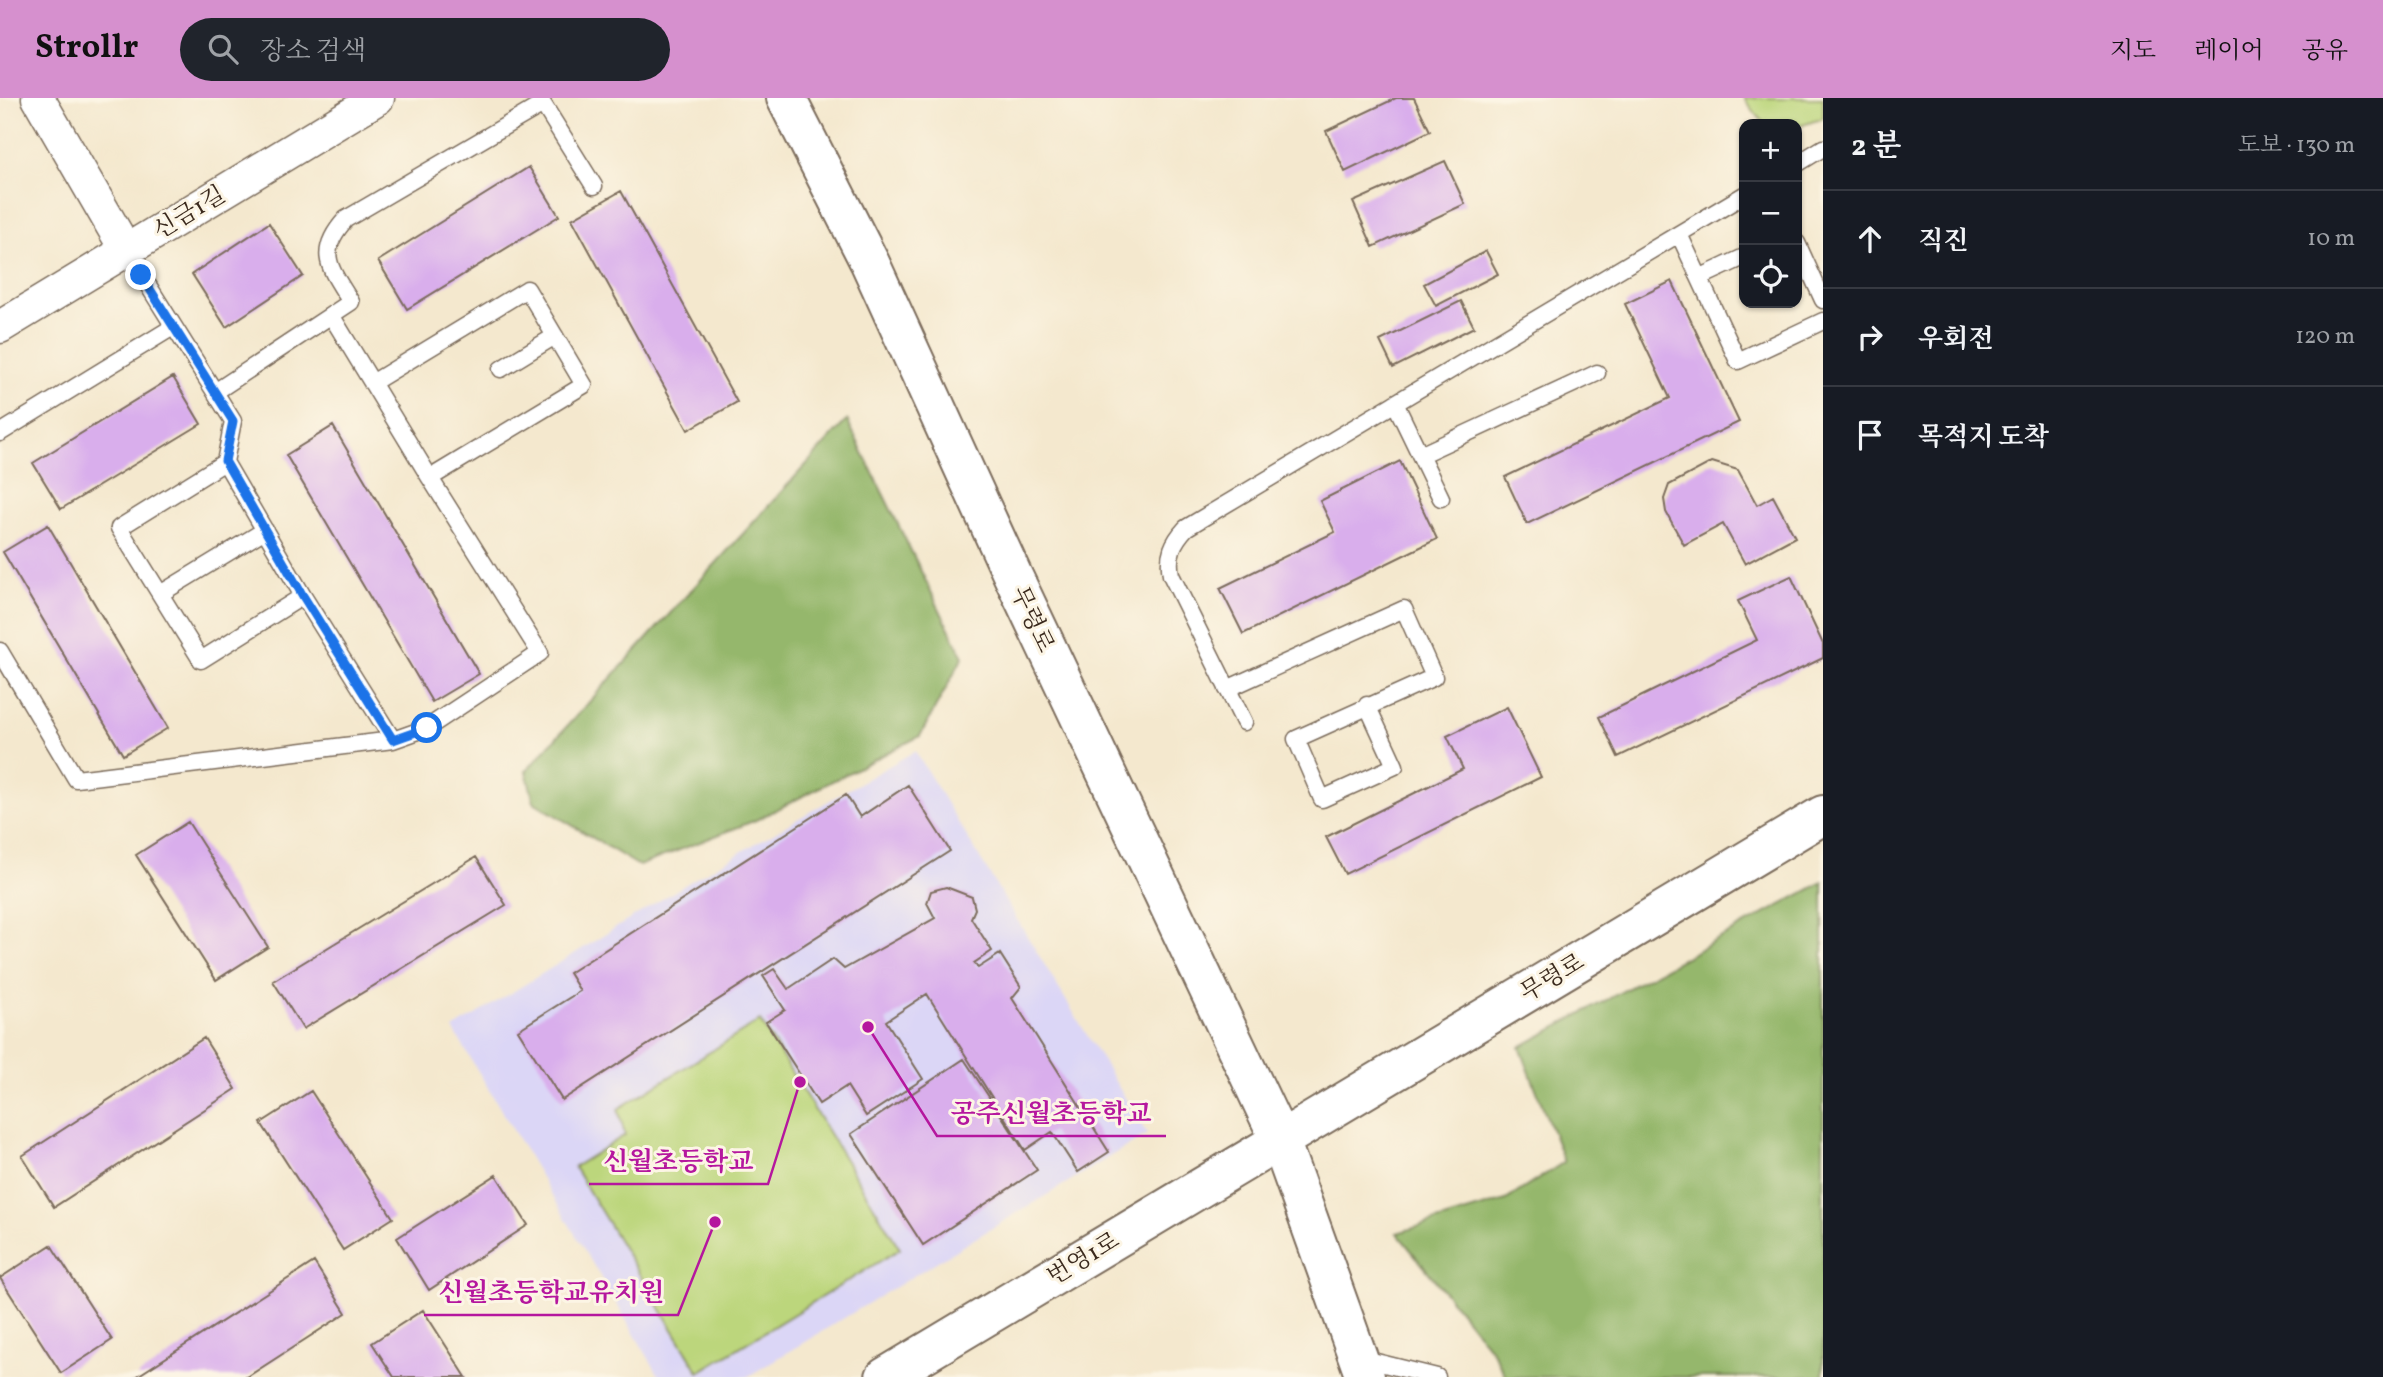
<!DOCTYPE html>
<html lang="ko">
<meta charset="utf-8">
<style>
:root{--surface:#171b24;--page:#20242c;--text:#f1f3f6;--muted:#9ea1a6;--line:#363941;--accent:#d690ce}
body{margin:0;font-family:Vollkorn,"Noto Serif KR",serif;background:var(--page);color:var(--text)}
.controls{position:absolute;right:21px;top:21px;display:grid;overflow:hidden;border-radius:14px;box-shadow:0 2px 5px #0004}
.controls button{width:63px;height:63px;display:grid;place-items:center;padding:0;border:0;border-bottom:2px solid var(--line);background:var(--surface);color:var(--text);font:35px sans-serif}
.stop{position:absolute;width:21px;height:21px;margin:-16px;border:5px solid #1a73e8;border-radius:50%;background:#fff}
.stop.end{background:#1a73e8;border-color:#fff;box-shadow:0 2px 7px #0008}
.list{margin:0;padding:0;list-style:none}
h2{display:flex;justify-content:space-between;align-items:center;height:91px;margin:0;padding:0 28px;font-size:30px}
h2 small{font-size:23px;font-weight:400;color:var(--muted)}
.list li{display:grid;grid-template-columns:46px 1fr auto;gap:21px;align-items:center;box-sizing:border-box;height:98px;padding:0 28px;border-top:2px solid var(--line)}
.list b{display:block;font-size:26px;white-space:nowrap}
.list em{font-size:23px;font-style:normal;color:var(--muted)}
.icon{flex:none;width:38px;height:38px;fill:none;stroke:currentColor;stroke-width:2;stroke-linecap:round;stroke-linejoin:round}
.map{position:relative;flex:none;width:1823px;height:1279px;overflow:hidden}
header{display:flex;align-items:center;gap:42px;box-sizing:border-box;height:98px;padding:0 35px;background:var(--accent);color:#111}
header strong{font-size:33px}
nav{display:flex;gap:38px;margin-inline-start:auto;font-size:24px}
.search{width:490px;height:63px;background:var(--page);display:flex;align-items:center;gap:18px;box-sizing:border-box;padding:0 24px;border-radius:38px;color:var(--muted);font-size:26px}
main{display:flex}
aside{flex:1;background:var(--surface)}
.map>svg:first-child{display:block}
.built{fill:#dbd6f6}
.green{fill:#bcd67c;stroke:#7c804d;stroke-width:2}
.forest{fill:#95b76c;stroke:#687045;stroke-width:2}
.building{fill:#d9aeec}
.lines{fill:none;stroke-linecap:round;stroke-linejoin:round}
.service-casing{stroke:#7c6c5c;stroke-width:19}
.minor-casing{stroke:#7c6c5c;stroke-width:35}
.secondary-casing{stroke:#7c6c5c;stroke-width:42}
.service{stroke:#fff;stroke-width:16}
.minor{stroke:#fff;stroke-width:32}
.secondary{stroke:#fff;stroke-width:38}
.route{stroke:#1a73e8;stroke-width:9}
.labels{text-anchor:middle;stroke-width:6;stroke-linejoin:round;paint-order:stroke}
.street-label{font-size:24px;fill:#3b2a1e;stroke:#fcf5e5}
.leader{fill:none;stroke:#b5179e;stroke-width:2.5}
.callout-dot{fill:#b5179e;stroke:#fcf5e5;stroke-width:2.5}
.callout-label{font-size:26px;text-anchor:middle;font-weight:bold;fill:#b5179e;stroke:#fcf5e5;stroke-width:6;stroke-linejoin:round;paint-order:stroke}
</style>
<header>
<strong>Strollr</strong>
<div class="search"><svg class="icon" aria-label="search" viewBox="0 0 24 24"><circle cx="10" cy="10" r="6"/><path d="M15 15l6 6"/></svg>장소 검색</div>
<nav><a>지도</a><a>레이어</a><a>공유</a></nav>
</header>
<main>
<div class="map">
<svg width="1823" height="1279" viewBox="0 0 1823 1279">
<rect width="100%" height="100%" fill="#fcf5e5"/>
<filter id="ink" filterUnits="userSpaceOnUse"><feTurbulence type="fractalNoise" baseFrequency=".0143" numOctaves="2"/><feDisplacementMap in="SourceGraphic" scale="14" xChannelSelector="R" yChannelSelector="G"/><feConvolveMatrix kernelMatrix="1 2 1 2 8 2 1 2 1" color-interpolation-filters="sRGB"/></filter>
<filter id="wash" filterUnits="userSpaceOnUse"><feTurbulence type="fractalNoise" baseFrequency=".00686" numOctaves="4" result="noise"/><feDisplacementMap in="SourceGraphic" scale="28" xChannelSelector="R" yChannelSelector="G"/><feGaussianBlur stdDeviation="1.57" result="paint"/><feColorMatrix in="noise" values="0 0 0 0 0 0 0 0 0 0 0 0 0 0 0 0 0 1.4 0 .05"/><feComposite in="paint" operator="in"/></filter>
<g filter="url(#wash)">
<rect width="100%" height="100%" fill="#f4e8ce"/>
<path class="built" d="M 915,653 L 1147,1036 L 747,1279 L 660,1279 L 453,931 L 696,780 Z"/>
<path class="green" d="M 1744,0 L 1823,0 L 1823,20 L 1797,29 L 1797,26 L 1764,26 Z
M 760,923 L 900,1151 L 699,1274 L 574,1069 L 625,1037 L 618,1011 Z"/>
<path class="forest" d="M 847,322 L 963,559 L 920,638 L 756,722 L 639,768 L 534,704 L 526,673 Z
M 1823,784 L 1823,1279 L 1506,1279 L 1493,1254 L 1397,1135 L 1506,1102 L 1564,1064 L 1520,949 Z"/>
<g id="blocks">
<path class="building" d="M 1396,0 L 1414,0 L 1430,33 L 1345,74 L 1326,33 Z
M 1445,63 L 1465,106 L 1373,149 L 1353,104 Z
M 529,69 L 559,118 L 407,211 L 378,163 Z
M 621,93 L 737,304 L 688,332 L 572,121 Z
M 269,125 L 303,178 L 226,229 L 192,176 Z
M 1486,153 L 1498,176 L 1436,208 L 1424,186 Z
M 1672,183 L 1739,324 L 1527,426 L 1505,379 L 1670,300 L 1625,206 Z
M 1461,203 L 1474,229 L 1393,270 L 1380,243 Z
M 173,279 L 201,326 L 61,411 L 33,365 Z
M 333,328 L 479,576 L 432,604 L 286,357 Z
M 1400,363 L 1437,441 L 1243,536 L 1220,490 L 1335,434 L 1320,403 Z
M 1712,364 L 1738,372 L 1757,407 L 1773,398 L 1795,439 L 1745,466 L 1723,426 L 1684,447 L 1666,414 L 1664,401 L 1669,387 Z
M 48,427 L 168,630 L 123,657 L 3,454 Z
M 1791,478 L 1823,546 L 1823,560 L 1618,659 L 1599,619 L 1757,542 L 1738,503 Z
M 1507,609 L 1541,679 L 1345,776 L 1326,739 L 1463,671 L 1447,638 Z
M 908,687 L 950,753 L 562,1002 L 518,932 L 580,893 L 569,875 L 846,697 L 860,719 Z
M 188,724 L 268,849 L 216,882 L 136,757 Z
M 476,759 L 506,807 L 303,931 L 273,883 Z
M 946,789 L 972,799 L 975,811 L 971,820 L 992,853 L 974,865 L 978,870 L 1000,856 L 1021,889 L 1012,900 L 1109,1054 L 1078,1074 L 1052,1034 L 1025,1052 L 927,896 L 886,923 L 923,981 L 866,1018 L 847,988 L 819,1006 L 766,924 L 785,912 L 763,878 L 774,871 L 788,891 L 833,861 L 844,871 L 935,820 L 927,805 L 931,793 Z
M 204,940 L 236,991 L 54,1109 L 22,1058 Z
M 964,961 L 1037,1072 L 923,1147 L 851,1036 Z
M 311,993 L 393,1120 L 343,1152 L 261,1025 Z
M 496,1077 L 528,1127 L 429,1192 L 397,1140 Z
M 51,1147 L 112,1242 L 61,1275 L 0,1180 Z
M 314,1164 L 346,1215 L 247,1279 L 136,1279 Z
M 423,1212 L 466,1279 L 394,1279 L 372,1245 Z"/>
</g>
</g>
<g filter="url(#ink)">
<use href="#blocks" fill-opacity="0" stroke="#7c6c5c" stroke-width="2"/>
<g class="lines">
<defs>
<path id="service" d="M 1797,66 L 1823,50
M 1679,136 L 1738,263 L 1823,223
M 1797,145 L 1823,202
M 126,152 L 233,323 L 225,364 L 303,498 L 393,642
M 1701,179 L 1744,159
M 331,217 L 430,380 L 584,287 L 527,191 L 372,285
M 501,271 L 555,238
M 215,294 L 351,204 C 330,170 315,155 346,121 L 543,6 L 594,88
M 1395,305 L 1441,400
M 0,335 L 173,229
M 1420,357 L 1597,275
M 225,364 L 119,430 L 201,562 L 303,498
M 160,496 L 265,432
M 0,553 L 76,681 L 393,642 L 427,630 L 540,555 L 430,380
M 1227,591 L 1404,511 L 1434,579 L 1296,641 L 1322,701 L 1395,668 L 1367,607
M 1244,624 L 1171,477 C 1167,457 1173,444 1186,430 L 1744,97
M 1360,1260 L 1437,1279"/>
<path id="minor" d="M 38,0 L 126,152
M 0,229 L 378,0"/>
<path id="secondary" d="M 786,0 L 870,165 L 1012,476 L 1280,1042 L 1365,1279
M 885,1279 L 1823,717"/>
</defs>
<use href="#service" class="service-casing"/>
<use href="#minor" class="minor-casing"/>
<use href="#secondary" class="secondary-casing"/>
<use href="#service" class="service"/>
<use href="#minor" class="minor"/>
<use href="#secondary" class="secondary"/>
</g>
</g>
<g class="lines" filter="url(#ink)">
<path class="route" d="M 141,177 L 233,323 L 225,363 L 303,498 L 393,642 L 427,630"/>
</g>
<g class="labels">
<g class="street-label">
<text transform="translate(189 114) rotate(-31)" y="8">신금1길</text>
<text transform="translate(1033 521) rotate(65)" y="8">무령로</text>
<text transform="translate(1552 879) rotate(-31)" y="8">무령로</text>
<text transform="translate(1083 1160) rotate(-31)" y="8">번영1로</text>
</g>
</g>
<path class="leader" d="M868 929L937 1038H1166M800 984L768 1086H589M715 1124L678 1217H424"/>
<g class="callout-dot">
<circle cx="868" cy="929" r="7"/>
<circle cx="800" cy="984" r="7"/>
<circle cx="715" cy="1124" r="7"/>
</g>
<g class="callout-label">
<text x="1051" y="1024">공주신월초등학교</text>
<text x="678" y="1072">신월초등학교</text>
<text x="551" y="1203">신월초등학교유치원</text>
</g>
</svg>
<div class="controls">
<button>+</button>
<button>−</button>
<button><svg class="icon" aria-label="locate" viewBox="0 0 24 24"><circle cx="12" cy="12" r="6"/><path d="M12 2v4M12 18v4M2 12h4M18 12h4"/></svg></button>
</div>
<div class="stop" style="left:427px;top:630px"></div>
<div class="stop end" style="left:141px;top:177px"></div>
</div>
<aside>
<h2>2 분<small>도보 · 130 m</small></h2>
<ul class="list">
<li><svg class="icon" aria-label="ahead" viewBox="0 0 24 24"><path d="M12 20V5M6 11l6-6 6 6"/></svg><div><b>직진</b></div><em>10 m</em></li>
<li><svg class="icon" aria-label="right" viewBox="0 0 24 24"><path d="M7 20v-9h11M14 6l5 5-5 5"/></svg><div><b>우회전</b></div><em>120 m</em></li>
<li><svg class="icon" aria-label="arrive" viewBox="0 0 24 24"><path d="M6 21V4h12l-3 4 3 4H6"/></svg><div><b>목적지 도착</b></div></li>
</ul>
</aside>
</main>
